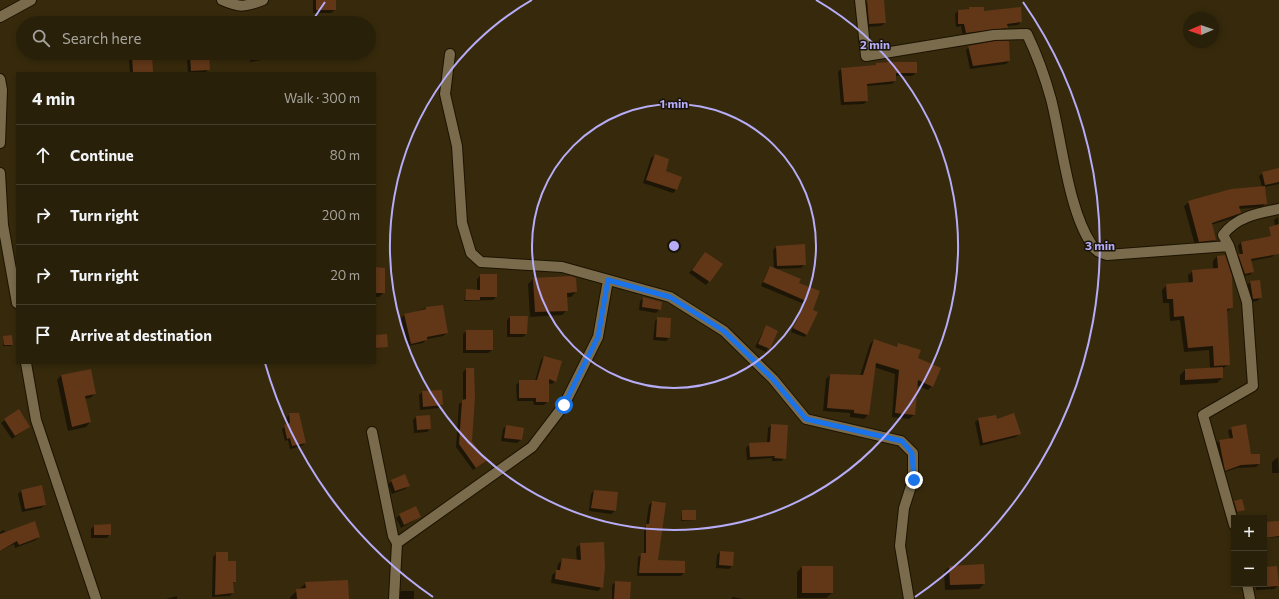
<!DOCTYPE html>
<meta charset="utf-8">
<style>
:root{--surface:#292009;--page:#312812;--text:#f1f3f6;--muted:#a5a39c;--line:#453e2a}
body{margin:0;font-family:Commissioner,sans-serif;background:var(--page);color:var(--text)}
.controls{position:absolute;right:12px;bottom:12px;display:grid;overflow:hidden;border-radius:0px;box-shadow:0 2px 6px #0003}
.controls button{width:36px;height:36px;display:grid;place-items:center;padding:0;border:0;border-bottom:1px solid var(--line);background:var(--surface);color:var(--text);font:20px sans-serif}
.compass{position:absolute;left:1183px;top:12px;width:36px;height:36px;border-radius:50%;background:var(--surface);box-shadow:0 2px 6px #0003;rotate:268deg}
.stop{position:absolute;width:12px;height:12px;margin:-9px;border:3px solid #1a73e8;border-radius:50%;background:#fff}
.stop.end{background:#1a73e8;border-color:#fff;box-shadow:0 1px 4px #0008}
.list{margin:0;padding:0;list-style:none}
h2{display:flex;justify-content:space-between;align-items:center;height:52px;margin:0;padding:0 16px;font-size:17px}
h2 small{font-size:13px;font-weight:400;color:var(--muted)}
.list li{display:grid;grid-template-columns:26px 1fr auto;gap:12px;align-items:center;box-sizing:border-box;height:60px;padding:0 16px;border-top:1px solid var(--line)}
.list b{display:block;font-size:15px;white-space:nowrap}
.list em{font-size:13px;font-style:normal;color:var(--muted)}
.icon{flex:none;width:22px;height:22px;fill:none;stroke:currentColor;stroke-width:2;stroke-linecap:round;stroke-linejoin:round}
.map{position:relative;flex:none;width:1279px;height:599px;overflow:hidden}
.search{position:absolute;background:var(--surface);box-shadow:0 2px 6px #0003;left:16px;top:16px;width:360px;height:44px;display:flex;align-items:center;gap:10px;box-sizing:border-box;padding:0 14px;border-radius:22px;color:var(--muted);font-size:15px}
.panel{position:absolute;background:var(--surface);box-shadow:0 2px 6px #0003;left:16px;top:72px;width:360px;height:292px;border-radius:0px}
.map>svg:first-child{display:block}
.shadow{fill:#0007}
.building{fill:#613718}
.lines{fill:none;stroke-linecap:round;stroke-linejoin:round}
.street-casing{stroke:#1c1300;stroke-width:12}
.street{stroke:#796b4c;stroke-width:10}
.route{stroke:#1a73e8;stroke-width:5}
.ring{fill:none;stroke:#b6acf8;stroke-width:2}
.centre{fill:#b6acf8;stroke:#191408;stroke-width:2}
.ring-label{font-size:12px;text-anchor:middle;font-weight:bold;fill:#b6acf8;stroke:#191408;stroke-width:3;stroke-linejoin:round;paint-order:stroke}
</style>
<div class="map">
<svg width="1279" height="599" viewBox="0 0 1279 599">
<rect width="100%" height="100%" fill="#372a0c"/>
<path class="shadow" d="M 313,0 L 335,0 L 335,10 L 331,13 L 313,13 Z
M 869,0 L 883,0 L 885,23 L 881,26 L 866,27 L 864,5 Z
M 969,8 L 983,12 L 1021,22 L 1018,25 L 1007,26 L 1004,31 L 963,36 L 961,26 L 956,27 L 955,14 L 958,11 L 967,10 Z
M 969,47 L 1009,61 L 1006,64 L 970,69 L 966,50 Z
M 249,53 L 262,53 L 262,60 L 250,62 Z
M 133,56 L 152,72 L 130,73 L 129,59 Z
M 190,56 L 209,69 L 205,73 L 188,73 L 187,60 Z
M 877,64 L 916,73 L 912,76 L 895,76 L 895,81 L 892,84 L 866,86 L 867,100 L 864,104 L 841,105 L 838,72 L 842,68 L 875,66 Z
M 655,155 L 664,171 L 681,177 L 676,190 L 673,193 L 643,183 L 651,158 Z
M 1279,169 L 1279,184 L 1265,187 L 1266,203 L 1262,207 L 1239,209 L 1240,212 L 1236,217 L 1211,225 L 1215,239 L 1211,244 L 1195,245 L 1184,206 L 1189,202 L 1262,187 L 1259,176 L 1263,173 Z
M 1278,217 L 1279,234 L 1277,234 L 1274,220 Z
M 1241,242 L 1275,254 L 1272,257 L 1251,261 L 1253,271 L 1250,275 L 1242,276 L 1236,258 L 1240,255 L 1238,246 Z
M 776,247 L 805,264 L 801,268 L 775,269 L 798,284 L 812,311 L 807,334 L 804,337 L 791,332 L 804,304 L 761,286 L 768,270 L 771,267 L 774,269 L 773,250 Z
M 705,253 L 721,265 L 706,285 L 689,273 Z
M 1217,256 L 1232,308 L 1226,312 L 1229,364 L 1222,369 L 1222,378 L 1217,383 L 1180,385 L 1180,375 L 1185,370 L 1210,368 L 1209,350 L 1184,352 L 1180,320 L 1170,321 L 1169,303 L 1163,303 L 1162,290 L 1167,285 L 1189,284 L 1188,275 L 1193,271 L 1213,269 L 1213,261 Z
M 375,268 L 384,292 L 379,297 L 375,297 Z
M 481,275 L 496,275 L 496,297 L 493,300 L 464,301 L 466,290 L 477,290 L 477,279 Z
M 533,279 L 576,292 L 571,297 L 567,297 L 567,310 L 562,315 L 530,317 L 528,284 Z
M 1259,281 L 1261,298 L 1257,301 L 1250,302 L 1247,285 L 1250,282 Z
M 644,298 L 660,309 L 656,313 L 639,310 L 640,301 Z
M 426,308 L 447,333 L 443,336 L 427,339 L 423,343 L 408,346 L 401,318 L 404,315 Z
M 510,317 L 526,334 L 523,337 L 507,337 L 507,320 Z
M 658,318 L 669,338 L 666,341 L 653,340 L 655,321 Z
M 766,326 L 777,331 L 766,352 L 755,347 Z
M 467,331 L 492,350 L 488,353 L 463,353 L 463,334 Z
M 4,337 L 12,345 L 11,346 L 3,346 Z
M 375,337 L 375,336 L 387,346 L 375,349 Z
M 874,340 L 896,347 L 899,345 L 932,386 L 928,390 L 916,385 L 914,415 L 909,419 L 892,417 L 895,374 L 874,367 L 868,415 L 864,419 L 850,417 L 850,413 L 823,411 L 826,379 L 830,375 L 860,376 L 870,344 Z
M 544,357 L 555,381 L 552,384 L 548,383 L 548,401 L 544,405 L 534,405 L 533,401 L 517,401 L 516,385 L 520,381 L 535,381 L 541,360 Z
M 466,369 L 471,441 L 482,464 L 473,470 L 456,447 L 459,404 L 463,401 L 463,372 Z
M 61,375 L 95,394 L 90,398 L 85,399 L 90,422 L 86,427 L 68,431 L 57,380 Z
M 441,391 L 442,405 L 439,408 L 420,410 L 419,395 L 422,392 Z
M 290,414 L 305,443 L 302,446 L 290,449 L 288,440 L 285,441 L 282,429 L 287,425 L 287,417 Z
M 416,417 L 430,429 L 427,432 L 414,433 L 413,420 Z
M 979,419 L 996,420 L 1020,433 L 1016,437 L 980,446 L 975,422 Z
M 5,420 L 29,427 L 12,439 L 1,423 Z
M 771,425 L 785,458 L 781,461 L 772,461 L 772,458 L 747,460 L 746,448 L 750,444 L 767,443 L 768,428 Z
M 506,426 L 522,429 L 521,440 L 517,443 L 501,441 L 503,429 Z
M 1232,428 L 1250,455 L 1259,464 L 1256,467 L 1237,468 L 1222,473 L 1216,444 L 1219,441 L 1230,439 L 1228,431 Z
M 1278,457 L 1279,473 L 1272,473 L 1272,462 Z
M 392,481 L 408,486 L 405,489 L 392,494 L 388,484 Z
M 22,490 L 45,505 L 41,508 L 22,512 L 18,494 Z
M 594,491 L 615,511 L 611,514 L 589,511 L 591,494 Z
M 652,502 L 665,504 L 657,561 L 684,573 L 681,576 L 637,576 L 638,557 L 644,554 L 644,528 L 646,525 L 649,505 Z
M 1235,502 L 1244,509 L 1236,513 L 1233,503 Z
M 682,511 L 695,520 L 681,521 Z
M 400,515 L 420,517 L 401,528 L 396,518 Z
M 1265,516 L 1266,523 L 1279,522 L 1279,537 L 1267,538 L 1264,540 L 1264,518 L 1250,518 Z
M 94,526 L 110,534 L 107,538 L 91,538 L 91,529 Z
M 4,530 L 6,533 L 39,537 L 36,540 L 15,548 L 14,544 L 0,551 L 0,532 Z
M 581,544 L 602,587 L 598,591 L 551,583 L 552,575 L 557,571 L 558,564 L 563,559 L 577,562 L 576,548 Z
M 720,552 L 733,553 L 732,566 L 729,569 L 716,568 L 717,555 Z
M 217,553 L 227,562 L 235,581 L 232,584 L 233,593 L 230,596 L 212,597 L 213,557 Z
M 802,567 L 832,593 L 826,598 L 797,598 L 797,572 Z
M 949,567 L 984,584 L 979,589 L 945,590 L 944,572 Z
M 1264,568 L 1278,586 L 1274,589 L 1256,590 L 1256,584 L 1264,584 Z
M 616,582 L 629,599 L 612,599 L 612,585 Z
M 306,583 L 348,599 L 290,599 L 290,597 Z
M 401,591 L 414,591 L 414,599 L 397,599 Z
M 177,596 L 177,599 L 166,599 Z
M 733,597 L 743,599 L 731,599 Z"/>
<path class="building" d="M 316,0 L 336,0 L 336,10 L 316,10 Z
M 867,0 L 884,0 L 886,23 L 869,24 Z
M 969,7 L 984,7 L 984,11 L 1021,7 L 1022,22 L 1007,24 L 1008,28 L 966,33 L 964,24 L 958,24 L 958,10 L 969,9 Z
M 995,41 L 1009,41 L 1010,61 L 973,66 L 968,46 Z
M 152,54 L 153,72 L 133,73 L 132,55 Z
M 209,54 L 210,70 L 191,71 L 190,55 Z
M 892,62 L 917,62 L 917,73 L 896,73 L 896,81 L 867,84 L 868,101 L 844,102 L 841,68 L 876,65 L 876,63 Z
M 655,154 L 669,159 L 666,171 L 682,177 L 677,190 L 646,180 Z
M 1279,168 L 1279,182 L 1265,185 L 1262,172 Z
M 1265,186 L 1267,204 L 1239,206 L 1241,213 L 1212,223 L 1216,240 L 1199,242 L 1188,201 L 1231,189 Z
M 1279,224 L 1279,254 L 1251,259 L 1254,272 L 1245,274 L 1238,254 L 1243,254 L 1241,242 L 1271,236 L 1269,227 Z
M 805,244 L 806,265 L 777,266 L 776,246 Z
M 705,252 L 723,264 L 710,282 L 692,270 Z
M 1225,255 L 1232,276 L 1233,308 L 1227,309 L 1230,365 L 1214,366 L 1213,346 L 1188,348 L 1184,316 L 1174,317 L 1173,299 L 1167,299 L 1166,284 L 1193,282 L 1192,270 L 1218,268 L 1217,256 Z
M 770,266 L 801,279 L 799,283 L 820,291 L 813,310 L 818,312 L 807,335 L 793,328 L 806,301 L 763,282 Z
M 375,267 L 385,268 L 385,293 L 375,293 Z
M 480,274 L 497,274 L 497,297 L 480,297 Z
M 571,276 L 576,278 L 577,292 L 567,293 L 568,311 L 535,312 L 533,278 Z
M 1260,280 L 1262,298 L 1253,299 L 1250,281 Z
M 466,289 L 480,290 L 480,300 L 465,300 Z
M 643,297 L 662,302 L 661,310 L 642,307 Z
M 443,305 L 448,333 L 427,337 L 427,340 L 411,344 L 404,314 L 426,309 L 426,307 Z
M 510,316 L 528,316 L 527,334 L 510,334 Z
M 657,317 L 671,318 L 670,338 L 656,337 Z
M 766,325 L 778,331 L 770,349 L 758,344 Z
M 466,330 L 493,330 L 493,350 L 466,350 Z
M 387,334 L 388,347 L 376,348 L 375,335 Z
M 12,335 L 13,345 L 4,345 L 3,336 Z
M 874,339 L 897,347 L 898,343 L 921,350 L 918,358 L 941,368 L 933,387 L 918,380 L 915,415 L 895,413 L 899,370 L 876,363 L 869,415 L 854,413 L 854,410 L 827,408 L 830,374 L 863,375 Z
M 544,356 L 562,361 L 556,382 L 549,379 L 549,402 L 536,402 L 536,398 L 519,398 L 519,380 L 537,380 Z
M 1223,367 L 1223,378 L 1185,380 L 1185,369 Z
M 466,368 L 474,368 L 475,397 L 472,441 L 486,461 L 476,468 L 459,444 L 462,400 L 466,399 Z
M 91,369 L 96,394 L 85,396 L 91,422 L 72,427 L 61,375 Z
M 442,390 L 443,405 L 423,407 L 422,391 Z
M 19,409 L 30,427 L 15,436 L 4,419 Z
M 289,413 L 299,413 L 306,443 L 292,446 L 290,438 L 287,439 L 284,425 L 290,423 Z
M 1014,413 L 1021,434 L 983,443 L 978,418 L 996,415 L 997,419 Z
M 430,415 L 431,429 L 417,430 L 416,416 Z
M 771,424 L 788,425 L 786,459 L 774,458 L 775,456 L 750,457 L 749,443 L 770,442 Z
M 1246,424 L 1251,454 L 1260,454 L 1260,464 L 1241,465 L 1225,471 L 1219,440 L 1233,438 L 1231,427 Z
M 506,425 L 524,428 L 522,440 L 504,438 Z
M 405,474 L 410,486 L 395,491 L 391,480 Z
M 42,485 L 46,505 L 25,509 L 21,490 Z
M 594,490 L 618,492 L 616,511 L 591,508 Z
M 1242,499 L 1245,510 L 1237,512 L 1234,501 Z
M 652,501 L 666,503 L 658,560 L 685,561 L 685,573 L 639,573 L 641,553 L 646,553 L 646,524 L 649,524 Z
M 416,506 L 421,517 L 404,525 L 399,514 Z
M 682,510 L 696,510 L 696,520 L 682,520 Z
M 35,521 L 40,537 L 19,545 L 17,541 L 0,551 L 0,534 Z
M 1279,521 L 1279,536 L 1264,538 L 1264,522 Z
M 111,524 L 111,535 L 94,535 L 94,525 Z
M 604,542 L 605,567 L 603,588 L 555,579 L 556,570 L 560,570 L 562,558 L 581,560 L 580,543 Z
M 720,551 L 734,552 L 733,566 L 719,565 Z
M 216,552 L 228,552 L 228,561 L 236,561 L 236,582 L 233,582 L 234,593 L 215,595 Z
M 984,564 L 985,584 L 950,585 L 949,566 Z
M 802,566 L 833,566 L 833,593 L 802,593 Z
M 1277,566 L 1279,586 L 1264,587 L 1264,567 Z
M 348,580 L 349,599 L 297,599 L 296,589 L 306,588 L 305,582 Z
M 615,581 L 631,582 L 630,599 L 614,599 Z"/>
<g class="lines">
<defs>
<path id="street" d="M 222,0 C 240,8 245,7 263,0
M 860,0 L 866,56 L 994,35 L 1027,34 C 1037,55 1045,77 1051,99 C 1062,141 1068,210 1092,245 C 1095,251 1100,253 1107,255 L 1229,246
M 0,17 L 31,0
M 450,54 L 445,94 L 457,146 L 462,223 L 471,253 L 481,262 L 562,267 L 670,297 L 724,331 L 773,379 L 806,419 L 901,441 L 913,453 L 913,480 L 904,508 L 900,546 L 909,599
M 0,79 L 2,90 L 0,143
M 0,173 L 3,225 L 17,303
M 26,363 L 36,420 L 96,599
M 372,432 L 393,536 L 397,543 L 394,599
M 1234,525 L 1203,415 L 1253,386 L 1247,302 L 1229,246 L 1223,235 C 1236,217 1258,213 1279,209
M 397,543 L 532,447 L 564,405 L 598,337 L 608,280
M 1247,584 L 1250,599"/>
</defs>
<use href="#street" class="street-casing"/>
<use href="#street" class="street"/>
</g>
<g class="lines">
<path class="route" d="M 564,405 L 598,337 L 608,280 L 670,297 L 724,331 L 773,379 L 806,419 L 902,441 L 912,453 L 914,480"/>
</g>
<g class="ring">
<circle cx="674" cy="246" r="142"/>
<path d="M816 0A284 284 0 1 1 532 0"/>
<path d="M433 597A426 426 0 0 1 265 363M313 20A426 426 0 0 1 325 2M1023 2A426 426 0 0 1 915 597"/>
</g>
<circle cx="674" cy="246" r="6" class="centre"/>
<g class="ring-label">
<text x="875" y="49">2 min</text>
<text x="674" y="108">1 min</text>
<text x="1100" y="250">3 min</text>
</g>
</svg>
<div class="controls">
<button>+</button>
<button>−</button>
</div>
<svg class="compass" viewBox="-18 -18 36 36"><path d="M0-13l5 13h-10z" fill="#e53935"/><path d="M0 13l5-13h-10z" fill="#a5a39c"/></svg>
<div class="stop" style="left:564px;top:405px"></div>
<div class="stop end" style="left:914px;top:480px"></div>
<div class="search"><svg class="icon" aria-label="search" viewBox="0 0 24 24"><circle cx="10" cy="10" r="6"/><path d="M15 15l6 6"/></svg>Search here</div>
<section class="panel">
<h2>4 min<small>Walk · 300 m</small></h2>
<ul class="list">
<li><svg class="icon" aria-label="ahead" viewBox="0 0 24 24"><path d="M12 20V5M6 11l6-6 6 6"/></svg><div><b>Continue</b></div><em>80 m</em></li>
<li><svg class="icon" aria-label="right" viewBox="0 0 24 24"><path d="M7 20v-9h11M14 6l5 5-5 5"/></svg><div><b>Turn right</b></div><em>200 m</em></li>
<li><svg class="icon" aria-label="right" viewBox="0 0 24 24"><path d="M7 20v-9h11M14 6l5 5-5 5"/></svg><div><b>Turn right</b></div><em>20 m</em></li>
<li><svg class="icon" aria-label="arrive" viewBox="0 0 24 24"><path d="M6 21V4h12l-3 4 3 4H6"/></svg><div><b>Arrive at destination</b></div></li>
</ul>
</section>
</div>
